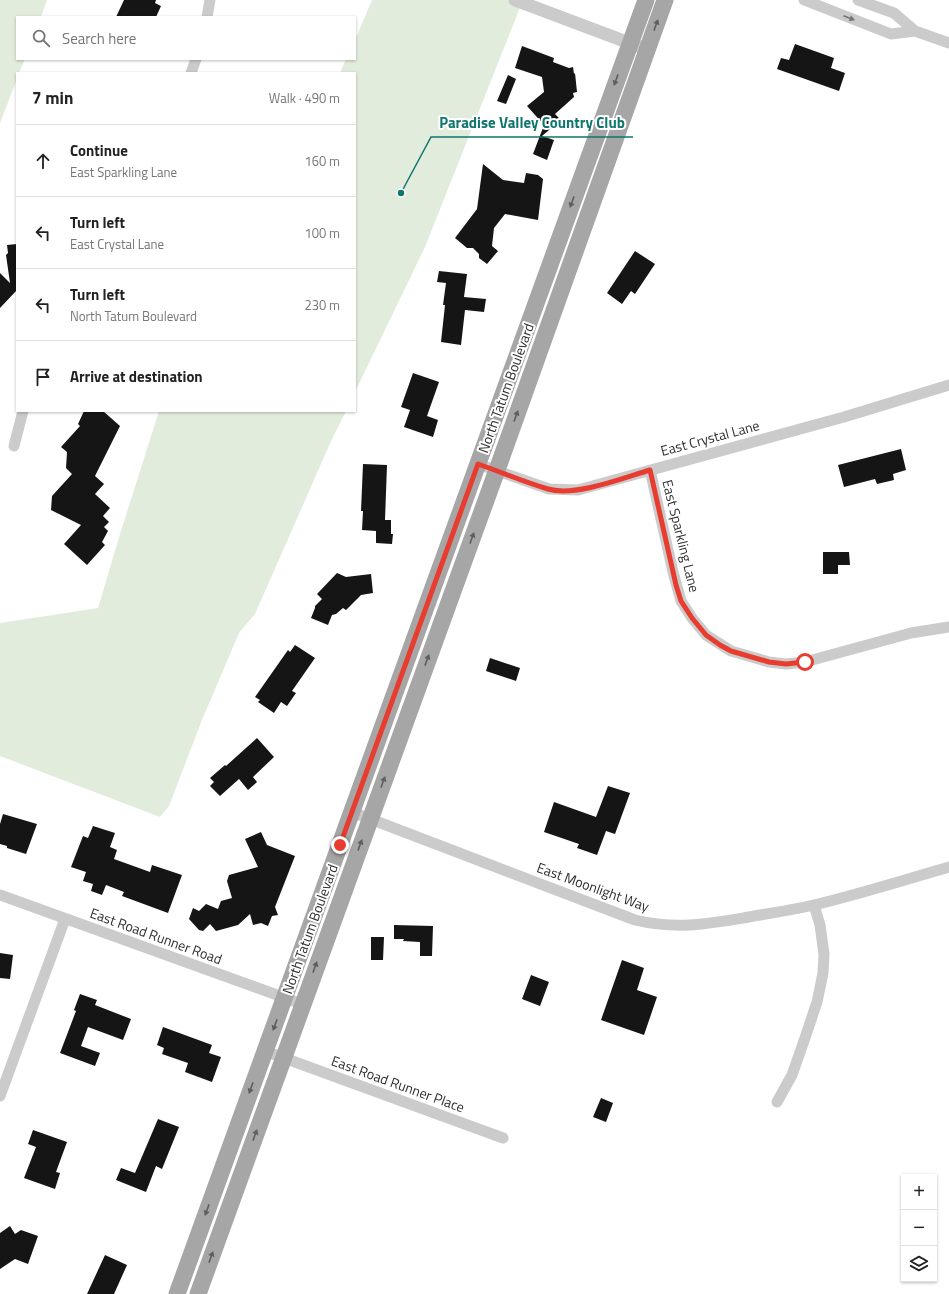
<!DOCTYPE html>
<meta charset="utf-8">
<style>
:root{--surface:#fff;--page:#f6f6f6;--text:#222;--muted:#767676;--line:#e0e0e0}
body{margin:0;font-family:"Titillium Web",sans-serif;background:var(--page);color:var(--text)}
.controls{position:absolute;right:12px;bottom:12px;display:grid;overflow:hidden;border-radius:0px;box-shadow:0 1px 3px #0004}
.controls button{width:36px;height:36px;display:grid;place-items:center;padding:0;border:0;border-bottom:1px solid var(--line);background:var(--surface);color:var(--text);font:20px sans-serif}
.stop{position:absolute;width:12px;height:12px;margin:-9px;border:3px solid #e73c2f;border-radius:50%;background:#fff}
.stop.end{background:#e73c2f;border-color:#fff;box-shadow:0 1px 4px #0008}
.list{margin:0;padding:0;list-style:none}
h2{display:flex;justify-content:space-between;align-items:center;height:52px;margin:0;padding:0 16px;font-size:17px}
h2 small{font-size:13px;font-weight:400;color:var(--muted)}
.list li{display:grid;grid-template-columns:26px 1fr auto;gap:12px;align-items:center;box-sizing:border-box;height:72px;padding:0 16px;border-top:1px solid var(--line)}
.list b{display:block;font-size:15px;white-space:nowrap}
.list p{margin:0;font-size:13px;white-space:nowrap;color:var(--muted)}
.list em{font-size:13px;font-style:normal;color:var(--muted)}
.icon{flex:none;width:22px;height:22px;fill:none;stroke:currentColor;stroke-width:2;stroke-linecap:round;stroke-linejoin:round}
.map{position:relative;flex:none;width:949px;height:1294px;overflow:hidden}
.search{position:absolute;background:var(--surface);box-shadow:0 1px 3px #0004;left:16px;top:16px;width:340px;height:44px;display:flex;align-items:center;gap:10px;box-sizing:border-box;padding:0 14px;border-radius:0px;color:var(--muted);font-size:15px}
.panel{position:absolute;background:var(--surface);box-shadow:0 1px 3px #0004;left:16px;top:72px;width:340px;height:340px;border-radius:0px}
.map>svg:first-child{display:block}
.green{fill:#e2ecdc}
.building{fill:#151515}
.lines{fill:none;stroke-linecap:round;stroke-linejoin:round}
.minor{stroke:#cbcbcb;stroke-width:11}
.tertiary{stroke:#cbcbcb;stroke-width:13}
.primary{stroke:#a6a6a6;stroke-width:17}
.oneway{fill:#757575}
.oneway2{fill:#5e5e5e}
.route{stroke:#e73c2f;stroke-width:5}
.labels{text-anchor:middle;stroke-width:4;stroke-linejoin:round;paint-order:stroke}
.street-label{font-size:14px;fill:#2e2e2e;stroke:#fff}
.leader{fill:none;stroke:#0f766e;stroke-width:1.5}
.callout-dot{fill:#0f766e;stroke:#fff;stroke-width:1.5}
.callout-label{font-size:15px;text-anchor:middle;font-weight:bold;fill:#0f766e;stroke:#fff;stroke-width:4;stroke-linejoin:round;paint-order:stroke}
</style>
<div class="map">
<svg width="949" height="1294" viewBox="0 0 949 1294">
<rect width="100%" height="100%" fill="#fff"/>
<path class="green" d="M 0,0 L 47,0 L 41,17 L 17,17 L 17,59 L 25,59 L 19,73 L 17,73 L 17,79 L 0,123 Z
M 372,0 L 523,0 L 425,247 L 355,392 L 355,73 L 340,73 L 346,59 L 355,59 L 355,40 Z
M 159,411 L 346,411 L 332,439 L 255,614 L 239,633 L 202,720 L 169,806 L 160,817 L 0,756 L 0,623 L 98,608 L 120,534 Z"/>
<path class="building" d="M 124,0 L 156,0 L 155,3 L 161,6 L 156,17 L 116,17 Z
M 795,44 L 834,58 L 831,68 L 845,73 L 839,91 L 777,69 L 781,58 L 789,60 Z
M 522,46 L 554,58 L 553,62 L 569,68 L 573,67 L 574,74 L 575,73 L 577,92 L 573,93 L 574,97 L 555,114 L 561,120 L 542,136 L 554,140 L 547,160 L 533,154 L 544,125 L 527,106 L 544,92 L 542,77 L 515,68 Z
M 508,75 L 516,79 L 506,104 L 497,101 Z
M 483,164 L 503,180 L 524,183 L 526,173 L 538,175 L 543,179 L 538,220 L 505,214 L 494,228 L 492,246 L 498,251 L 487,264 L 479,258 L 479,254 L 473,248 L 467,248 L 455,238 L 477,209 Z
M 17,244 L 17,290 L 0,308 L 0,273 L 10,283 L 6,255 L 8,253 L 7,245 Z
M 635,251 L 655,264 L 635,294 L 631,291 L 622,304 L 607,293 Z
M 439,271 L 467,274 L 464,297 L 486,299 L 484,312 L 465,310 L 461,345 L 441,342 L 445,305 L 443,305 L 446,283 L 437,282 Z
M 413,373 L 439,382 L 427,416 L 438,420 L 433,437 L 404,427 L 410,410 L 401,407 Z
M 84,411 L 103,411 L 120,426 L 95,476 L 104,484 L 95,494 L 110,508 L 103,516 L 109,522 L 104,527 L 108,531 L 102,542 L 105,545 L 87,565 L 64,544 L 81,525 L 51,510 L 52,496 L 72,474 L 66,468 L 67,452 L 61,447 L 80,426 L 78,424 Z
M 901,449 L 906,470 L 893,474 L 894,480 L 877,484 L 875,479 L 844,487 L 838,465 Z
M 363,464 L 387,465 L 385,520 L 391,520 L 391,534 L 393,534 L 392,544 L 376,543 L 376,531 L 362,530 L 363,511 L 361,511 Z
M 823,552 L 849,552 L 850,565 L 838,565 L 838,574 L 823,574 Z
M 337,573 L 346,577 L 371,574 L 373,593 L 361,595 L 346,610 L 343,608 L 336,614 L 332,615 L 328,625 L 311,618 L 315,608 L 315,606 L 322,599 L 317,594 Z
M 295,645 L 315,658 L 292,691 L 296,693 L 287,706 L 281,702 L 274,713 L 258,702 L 260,700 L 255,697 L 288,650 L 290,652 Z
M 490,658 L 520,668 L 516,681 L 486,671 Z
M 257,738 L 274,757 L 253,777 L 257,782 L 248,790 L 239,779 L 220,796 L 210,786 L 214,782 L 210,778 L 225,765 L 226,766 Z
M 608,786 L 630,793 L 615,834 L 606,831 L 597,855 L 577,848 L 579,844 L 544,832 L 554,802 L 596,817 Z
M 3,814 L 37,824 L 26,854 L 7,848 L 7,846 L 0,844 L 0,824 Z
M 93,826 L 115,833 L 110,847 L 117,850 L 114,859 L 150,872 L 152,865 L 182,875 L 168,913 L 122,896 L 124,892 L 106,885 L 102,895 L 91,891 L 93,884 L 83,881 L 86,872 L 71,867 L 83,836 L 88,838 Z
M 261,832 L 267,845 L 295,856 L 275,907 L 278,915 L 272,916 L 268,926 L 261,923 L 253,925 L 250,914 L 238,925 L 216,931 L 210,924 L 203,931 L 199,930 L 189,919 L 193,908 L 199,911 L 206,904 L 218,909 L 221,901 L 232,898 L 227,881 L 229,875 L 258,867 L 245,839 Z
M 394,925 L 433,926 L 432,956 L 420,956 L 420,942 L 403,941 L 404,939 L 394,939 Z
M 371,937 L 384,937 L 383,960 L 371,960 Z
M 0,953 L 13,955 L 10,979 L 0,978 Z
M 622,960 L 644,968 L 637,990 L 657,997 L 644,1035 L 601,1020 Z
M 531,975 L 549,982 L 540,1006 L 522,999 Z
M 80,994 L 97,1000 L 95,1005 L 131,1019 L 123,1040 L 88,1027 L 81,1046 L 100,1053 L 95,1066 L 60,1053 L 76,1011 L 74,1010 Z
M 163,1027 L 212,1045 L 209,1053 L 221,1057 L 212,1082 L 185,1072 L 188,1063 L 162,1054 L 164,1048 L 157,1045 Z
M 601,1098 L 613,1103 L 606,1122 L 593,1117 Z
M 158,1119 L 179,1127 L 162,1169 L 156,1166 L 146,1192 L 116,1180 L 121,1168 L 135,1173 Z
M 33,1130 L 67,1142 L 56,1172 L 60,1173 L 55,1189 L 24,1178 L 36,1147 L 28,1144 Z
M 10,1226 L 15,1234 L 21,1230 L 38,1236 L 28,1264 L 15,1259 L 0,1269 L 0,1233 Z
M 105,1255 L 127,1265 L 114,1294 L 87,1294 Z"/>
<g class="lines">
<path class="minor" d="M 804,0 L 891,34 L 915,31
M 858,0 L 894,13 L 915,31 L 949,43
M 207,17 L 210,0
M 191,73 L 196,59
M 14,446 L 23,411
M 478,464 L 549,489 L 578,490 L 844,417 L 949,385
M 650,470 L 673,572 L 681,601 L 692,618 L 706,635 L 731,651 L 769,662 L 786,664 L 805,662 L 911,633 L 949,627
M 352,812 L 635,920 C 677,930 707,924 749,917 C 771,913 793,910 814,905 C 860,894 904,880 949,867
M 0,895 L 302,1004
M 265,1051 L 503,1138
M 0,1096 L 65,919
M 777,1102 L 792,1075 L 806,1035 L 817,1002 L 823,973 L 824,954 L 820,925 L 814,905"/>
<path class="tertiary" d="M 515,0 L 648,50"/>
<path class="primary" d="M 177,1294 L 646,0
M 198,1294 L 497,470 L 665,0"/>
</g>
<defs><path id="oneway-solid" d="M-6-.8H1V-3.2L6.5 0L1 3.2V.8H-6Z"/></defs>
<use class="oneway" href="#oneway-solid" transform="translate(849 18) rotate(21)"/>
<g class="oneway2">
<use href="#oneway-solid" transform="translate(656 25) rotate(-70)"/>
<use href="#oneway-solid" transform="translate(616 80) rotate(110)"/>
<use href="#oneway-solid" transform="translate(572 202) rotate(110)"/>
<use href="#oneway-solid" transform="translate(516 416) rotate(-70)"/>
<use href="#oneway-solid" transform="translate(472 538) rotate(-70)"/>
<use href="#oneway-solid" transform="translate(427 660) rotate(-70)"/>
<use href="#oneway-solid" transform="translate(383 782) rotate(-70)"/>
<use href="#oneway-solid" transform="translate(360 845) rotate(-70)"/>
<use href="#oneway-solid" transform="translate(315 967) rotate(-70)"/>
<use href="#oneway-solid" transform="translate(275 1025) rotate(110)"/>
<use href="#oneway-solid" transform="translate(251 1088) rotate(110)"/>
<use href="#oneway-solid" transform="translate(255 1135) rotate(-70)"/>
<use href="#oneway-solid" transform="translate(207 1210) rotate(110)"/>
<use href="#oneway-solid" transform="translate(211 1257) rotate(-70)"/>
</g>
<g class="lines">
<path class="route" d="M 340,845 L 478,464 C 501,472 524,482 548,489 C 575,497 623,478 650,470 L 676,585 L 681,601 L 692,618 L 706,635 L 720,645 L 731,651 L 769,662 L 786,664 L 805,662"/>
</g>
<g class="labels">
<g class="street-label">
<text transform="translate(506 388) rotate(-70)" y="5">North Tatum Boulevard</text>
<text transform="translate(710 438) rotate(-15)" y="5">East Crystal Lane</text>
<text transform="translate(681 536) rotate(76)" y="5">East Sparkling Lane</text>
<text transform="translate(593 887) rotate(20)" y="5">East Moonlight Way</text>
<text transform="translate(310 929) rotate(-70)" y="5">North Tatum Boulevard</text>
<text transform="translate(156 936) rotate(20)" y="5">East Road Runner Road</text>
<text transform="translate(398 1084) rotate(20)" y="5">East Road Runner Place</text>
</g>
</g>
<path class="leader" d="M401 193L431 137H633"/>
<circle class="callout-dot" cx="401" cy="193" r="4"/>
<g class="callout-label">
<text x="532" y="128">Paradise Valley Country Club</text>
</g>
</svg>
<div class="controls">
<button>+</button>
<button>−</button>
<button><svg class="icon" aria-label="layers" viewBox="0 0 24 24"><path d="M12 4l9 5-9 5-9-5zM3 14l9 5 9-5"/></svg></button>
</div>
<div class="stop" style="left:805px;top:662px"></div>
<div class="stop end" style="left:340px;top:845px"></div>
<div class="search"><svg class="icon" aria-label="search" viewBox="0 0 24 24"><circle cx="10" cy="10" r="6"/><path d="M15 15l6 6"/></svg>Search here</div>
<section class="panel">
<h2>7 min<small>Walk · 490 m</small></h2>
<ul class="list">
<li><svg class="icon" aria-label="ahead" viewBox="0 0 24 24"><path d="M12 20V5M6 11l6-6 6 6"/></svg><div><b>Continue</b><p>East Sparkling Lane</p></div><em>160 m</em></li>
<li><svg class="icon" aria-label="left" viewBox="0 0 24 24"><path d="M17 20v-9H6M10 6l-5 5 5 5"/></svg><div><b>Turn left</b><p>East Crystal Lane</p></div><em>100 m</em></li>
<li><svg class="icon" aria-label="left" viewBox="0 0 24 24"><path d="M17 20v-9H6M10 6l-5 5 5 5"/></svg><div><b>Turn left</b><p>North Tatum Boulevard</p></div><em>230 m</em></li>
<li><svg class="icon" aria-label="arrive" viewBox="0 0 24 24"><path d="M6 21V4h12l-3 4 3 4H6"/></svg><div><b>Arrive at destination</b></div></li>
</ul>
</section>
</div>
